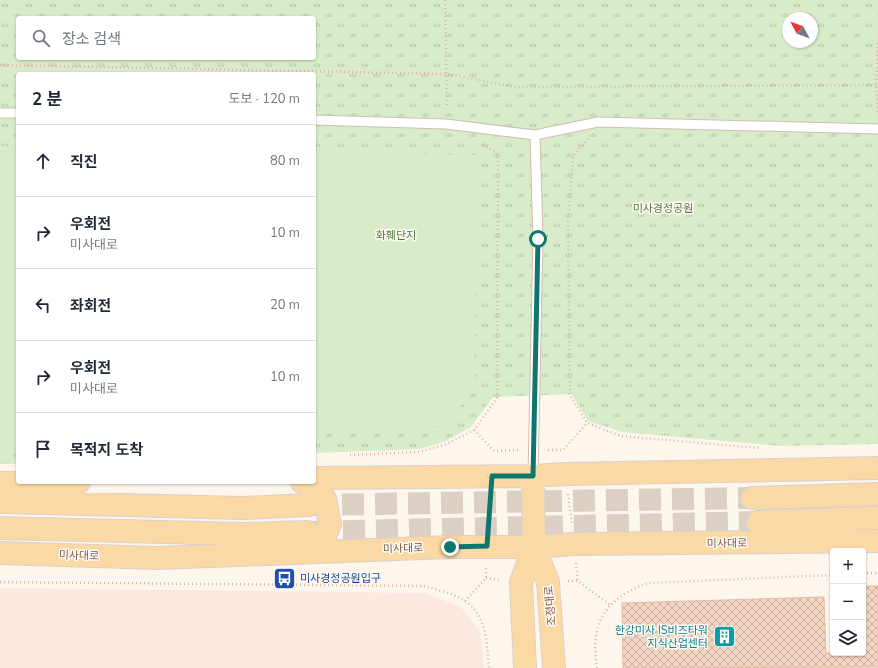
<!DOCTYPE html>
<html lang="ko">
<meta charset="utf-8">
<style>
:root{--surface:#fff;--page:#f6f6f7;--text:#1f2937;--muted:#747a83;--line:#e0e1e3}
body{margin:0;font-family:"Nunito Sans","Noto Sans KR",sans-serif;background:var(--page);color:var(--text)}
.controls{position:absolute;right:12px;bottom:12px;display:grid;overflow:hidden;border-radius:4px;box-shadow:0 1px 3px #0004}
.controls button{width:36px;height:36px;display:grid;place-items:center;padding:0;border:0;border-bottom:1px solid var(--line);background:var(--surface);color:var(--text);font:20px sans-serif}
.compass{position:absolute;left:782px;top:12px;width:36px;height:36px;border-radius:50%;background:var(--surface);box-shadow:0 1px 3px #0004;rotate:311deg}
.stop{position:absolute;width:12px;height:12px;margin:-9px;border:3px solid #0f766e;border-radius:50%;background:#fff}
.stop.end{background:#0f766e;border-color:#fff;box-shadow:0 1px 4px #0008}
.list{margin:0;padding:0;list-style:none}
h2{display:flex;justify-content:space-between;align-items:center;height:52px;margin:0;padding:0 16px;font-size:17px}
h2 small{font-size:13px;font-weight:400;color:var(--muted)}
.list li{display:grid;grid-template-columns:26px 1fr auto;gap:12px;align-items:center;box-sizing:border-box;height:72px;padding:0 16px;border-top:1px solid var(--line)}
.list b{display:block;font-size:15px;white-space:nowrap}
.list p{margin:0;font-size:13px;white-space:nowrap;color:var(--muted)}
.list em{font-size:13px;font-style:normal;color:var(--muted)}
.icon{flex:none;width:22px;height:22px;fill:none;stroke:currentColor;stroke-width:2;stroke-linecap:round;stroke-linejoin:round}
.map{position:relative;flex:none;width:878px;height:668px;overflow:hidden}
.search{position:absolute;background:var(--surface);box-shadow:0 1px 3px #0004;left:16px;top:16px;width:300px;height:44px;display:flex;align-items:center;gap:10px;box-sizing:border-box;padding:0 14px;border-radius:4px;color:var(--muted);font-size:15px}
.panel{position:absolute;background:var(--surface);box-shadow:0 1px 3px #0004;left:16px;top:72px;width:300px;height:412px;border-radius:4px}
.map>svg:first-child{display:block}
.commercial{fill:#fde8e0}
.grass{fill:url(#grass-tufts);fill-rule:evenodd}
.garden{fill:#d8ecc9}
.building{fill:url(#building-cross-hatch);stroke:#e6bba3}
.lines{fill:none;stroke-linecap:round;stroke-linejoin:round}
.primary-tunnel{stroke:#dcd0c4;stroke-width:22;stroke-dasharray:22 11;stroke-linecap:butt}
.lane-casing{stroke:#d1beb0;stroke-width:11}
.primary-casing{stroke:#dad1cd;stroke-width:24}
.path{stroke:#d9b8a5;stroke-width:2.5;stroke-dasharray:1 3;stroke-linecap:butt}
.lane{stroke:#fff;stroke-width:9}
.primary{stroke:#fbd9a5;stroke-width:22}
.route{stroke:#0f766e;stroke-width:5}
.labels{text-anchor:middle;stroke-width:3;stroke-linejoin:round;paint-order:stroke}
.park-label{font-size:11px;fill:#537a41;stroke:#fffaf3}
.street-label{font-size:11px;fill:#7a5c4d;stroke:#fffaf3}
.transit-label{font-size:11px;fill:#164399;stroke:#fffaf3;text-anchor:start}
.culture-label{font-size:11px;fill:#0d838f;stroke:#fffaf3;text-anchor:end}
</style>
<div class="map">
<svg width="878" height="668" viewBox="0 0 878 668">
<defs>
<pattern id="grass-tufts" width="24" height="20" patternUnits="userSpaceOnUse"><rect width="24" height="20" fill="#d8ecc9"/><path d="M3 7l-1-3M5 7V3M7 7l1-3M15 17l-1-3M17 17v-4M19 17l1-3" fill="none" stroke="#b4c2a5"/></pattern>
<pattern id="building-cross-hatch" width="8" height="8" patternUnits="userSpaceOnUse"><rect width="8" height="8" fill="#f3d5c3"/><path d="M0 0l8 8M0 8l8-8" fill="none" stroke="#cab0a1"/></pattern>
</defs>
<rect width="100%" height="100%" fill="#fdf6ec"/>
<path class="commercial" d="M 0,588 L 425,593 L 461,607 L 480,632 L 484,668 L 0,668 Z"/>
<path class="grass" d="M 0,0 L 878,0 L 878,444 L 782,446 L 622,432 L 588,421 L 572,394 L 493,397 L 471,427 L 446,441 L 419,449 L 314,453 L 314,74 L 18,74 L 18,464 L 0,464 ZM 18,18 L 314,18 L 314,58 L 18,58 ZM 788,18 L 812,18 L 812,42 L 788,42 Z"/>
<path class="garden" d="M 0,146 L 18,147 L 18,447 L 0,448 Z
M 314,152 L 478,155 L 474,385 L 447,426 L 314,433 Z"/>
<path class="building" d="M 863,586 L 878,586 L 878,667 L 623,668 L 622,603 L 824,597 L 826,653 L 863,653 Z"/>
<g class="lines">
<path class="primary-tunnel" d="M 309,505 L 752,498
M 310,532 L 758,522"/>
<defs>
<path id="lane" d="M 0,113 L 18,113
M 314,120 L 446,124 L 535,135 L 598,122 L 878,129
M 533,476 L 538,239 L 535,135"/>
<path id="primary" d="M 314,478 L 533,476 L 566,474 L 878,468
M 302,482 L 314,487 L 325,499 L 330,524 L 324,538 L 304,552
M 0,483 L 79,482
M 752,498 L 878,494
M 0,502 L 242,508 L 309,505
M 758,522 L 878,518
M 0,528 L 243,534 L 307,532
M 534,547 L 548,582 L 554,668
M 0,553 L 158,558 L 450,547 L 534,547 L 574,544 L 878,541
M 525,668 L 521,582 L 534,547 L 533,476"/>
</defs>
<use href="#lane" class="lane-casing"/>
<use href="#primary" class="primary-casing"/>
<path class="path" d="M 445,0 L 447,106
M 878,43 L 876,85 L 878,112
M 0,65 L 447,74 L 515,87 L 878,85
M 588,139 L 573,156 L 568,223 L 570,395 L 587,423 L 621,436 L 760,448
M 474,430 L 494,451 L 521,450
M 548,450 L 563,450 L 587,423
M 350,455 L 419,452 L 447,444 L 474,430 L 497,398 L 498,164 L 496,152 L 482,144
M 568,494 L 572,525
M 488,528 L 490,497
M 576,563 L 578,581
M 863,573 L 878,573
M 486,578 L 501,580
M 568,581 L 578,581 L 610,605
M 0,582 L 424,586 C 437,590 453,593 465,601 C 487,615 487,645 489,668
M 465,601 L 486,578 L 486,567
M 597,668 C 596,658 594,647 596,637 C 599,608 623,591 649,583 L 833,575"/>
<use href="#lane" class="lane"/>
<use href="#primary" class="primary"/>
</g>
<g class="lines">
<path class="route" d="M 450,547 L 487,546 L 492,476 L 533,476 L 538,239"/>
</g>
<defs>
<symbol id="bus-square" viewBox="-11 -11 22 22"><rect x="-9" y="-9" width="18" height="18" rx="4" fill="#1a4fb4" stroke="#fffaf3"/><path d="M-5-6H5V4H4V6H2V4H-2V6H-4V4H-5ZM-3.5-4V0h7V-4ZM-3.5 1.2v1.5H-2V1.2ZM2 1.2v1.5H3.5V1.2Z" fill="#fff"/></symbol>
<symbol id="building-square" viewBox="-11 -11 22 22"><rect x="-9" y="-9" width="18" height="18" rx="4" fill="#0f9aa8" stroke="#fffaf3"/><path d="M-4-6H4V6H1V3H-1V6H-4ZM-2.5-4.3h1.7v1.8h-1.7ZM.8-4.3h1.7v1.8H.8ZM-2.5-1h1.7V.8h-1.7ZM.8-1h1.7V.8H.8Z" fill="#fff"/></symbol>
</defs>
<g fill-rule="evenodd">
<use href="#bus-square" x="272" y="566" width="25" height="25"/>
<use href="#building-square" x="712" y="624" width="25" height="25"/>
</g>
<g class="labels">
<g class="park-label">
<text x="663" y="212">미사경정공원</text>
<text x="396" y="239">화훼단지</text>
</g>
<g class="street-label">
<text transform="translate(727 543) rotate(-1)" y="4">미사대로</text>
<text transform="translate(403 548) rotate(-2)" y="4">미사대로</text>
<text transform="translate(79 555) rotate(2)" y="4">미사대로</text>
<text transform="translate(550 606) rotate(-95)" y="4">조정대로</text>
</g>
<g class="transit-label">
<text x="300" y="582">미사경정공원입구</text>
</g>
<g class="culture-label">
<text x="708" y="634">한강미사 IS비즈타워<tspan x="708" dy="13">지식산업센터</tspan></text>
</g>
</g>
</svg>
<div class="controls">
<button>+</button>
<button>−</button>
<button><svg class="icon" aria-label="layers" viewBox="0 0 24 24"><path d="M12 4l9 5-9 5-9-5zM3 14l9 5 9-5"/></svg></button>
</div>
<svg class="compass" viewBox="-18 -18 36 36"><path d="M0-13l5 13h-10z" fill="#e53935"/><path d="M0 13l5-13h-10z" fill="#747a83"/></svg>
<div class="stop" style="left:538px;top:239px"></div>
<div class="stop end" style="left:450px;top:547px"></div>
<div class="search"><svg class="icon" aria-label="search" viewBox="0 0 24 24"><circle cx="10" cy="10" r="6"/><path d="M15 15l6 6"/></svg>장소 검색</div>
<section class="panel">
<h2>2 분<small>도보 · 120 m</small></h2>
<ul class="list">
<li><svg class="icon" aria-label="ahead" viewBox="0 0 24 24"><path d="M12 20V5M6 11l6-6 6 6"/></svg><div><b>직진</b></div><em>80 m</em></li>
<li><svg class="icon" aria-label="right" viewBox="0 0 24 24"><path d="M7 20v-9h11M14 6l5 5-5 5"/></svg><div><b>우회전</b><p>미사대로</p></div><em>10 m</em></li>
<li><svg class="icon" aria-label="left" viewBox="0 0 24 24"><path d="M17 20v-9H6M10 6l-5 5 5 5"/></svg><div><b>좌회전</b></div><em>20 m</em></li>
<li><svg class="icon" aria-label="right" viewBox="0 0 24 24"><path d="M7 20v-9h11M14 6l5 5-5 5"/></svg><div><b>우회전</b><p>미사대로</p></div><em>10 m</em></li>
<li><svg class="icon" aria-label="arrive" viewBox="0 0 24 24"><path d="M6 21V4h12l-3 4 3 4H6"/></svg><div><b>목적지 도착</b></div></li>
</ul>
</section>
</div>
